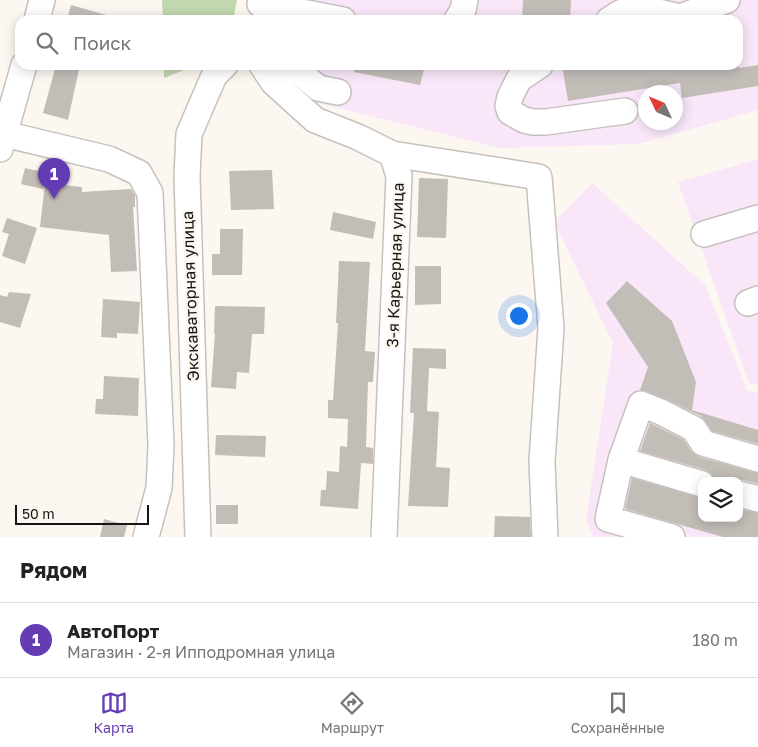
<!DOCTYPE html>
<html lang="ru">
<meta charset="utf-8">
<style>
:root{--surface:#fff;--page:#f6f6f6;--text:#222;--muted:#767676;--line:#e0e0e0;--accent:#633cb4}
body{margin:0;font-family:"Golos Text",sans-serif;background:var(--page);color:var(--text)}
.controls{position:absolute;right:15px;bottom:15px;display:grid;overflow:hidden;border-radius:10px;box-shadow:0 2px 12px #0003}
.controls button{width:45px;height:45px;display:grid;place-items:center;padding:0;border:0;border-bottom:1px solid var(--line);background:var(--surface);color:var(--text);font:25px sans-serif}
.compass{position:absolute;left:638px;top:85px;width:45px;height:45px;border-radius:50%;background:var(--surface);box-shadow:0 2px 12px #0003;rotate:314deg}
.scale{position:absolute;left:15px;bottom:12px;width:134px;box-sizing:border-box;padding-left:5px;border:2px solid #171513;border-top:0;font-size:14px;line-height:18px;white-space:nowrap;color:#171513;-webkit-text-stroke:4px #fdf7f1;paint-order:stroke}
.you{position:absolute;left:518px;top:315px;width:18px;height:18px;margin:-12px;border:4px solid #fff;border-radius:50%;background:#1a73e8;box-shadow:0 0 0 8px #1a73e833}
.badge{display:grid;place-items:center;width:32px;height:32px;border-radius:50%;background:var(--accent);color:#fff;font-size:16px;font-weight:700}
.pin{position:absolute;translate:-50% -41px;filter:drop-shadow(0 1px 2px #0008)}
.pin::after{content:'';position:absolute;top:26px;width:18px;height:15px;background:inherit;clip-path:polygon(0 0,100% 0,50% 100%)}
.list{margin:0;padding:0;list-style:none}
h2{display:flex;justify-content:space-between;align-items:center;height:65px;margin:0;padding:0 20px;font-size:21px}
h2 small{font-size:16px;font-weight:400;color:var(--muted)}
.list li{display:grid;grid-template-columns:32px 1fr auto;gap:15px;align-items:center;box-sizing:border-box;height:75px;padding:0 20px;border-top:1px solid var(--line)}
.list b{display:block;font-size:19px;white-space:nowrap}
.list p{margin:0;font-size:16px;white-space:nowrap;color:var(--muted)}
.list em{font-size:16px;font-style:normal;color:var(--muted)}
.icon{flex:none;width:28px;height:28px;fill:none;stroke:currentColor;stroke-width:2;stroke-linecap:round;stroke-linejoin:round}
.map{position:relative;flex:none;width:758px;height:537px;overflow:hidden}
.search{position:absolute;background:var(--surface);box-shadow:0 2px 12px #0003;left:15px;right:15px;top:15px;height:55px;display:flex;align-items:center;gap:12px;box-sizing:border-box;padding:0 18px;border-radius:15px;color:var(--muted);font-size:19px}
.sheet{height:140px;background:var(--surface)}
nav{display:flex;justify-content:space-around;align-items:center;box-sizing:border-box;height:70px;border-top:1px solid var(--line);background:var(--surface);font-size:14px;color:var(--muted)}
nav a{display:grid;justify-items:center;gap:2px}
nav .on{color:var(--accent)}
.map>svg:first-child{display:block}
.industrial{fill:#f9e7f9;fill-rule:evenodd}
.green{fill:#c1d8af}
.building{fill:#c3bdb8}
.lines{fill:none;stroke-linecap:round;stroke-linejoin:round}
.minor-casing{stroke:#c7c1bc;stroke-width:28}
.minor{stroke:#fff;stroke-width:25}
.labels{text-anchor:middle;stroke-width:5;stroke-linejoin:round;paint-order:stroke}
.street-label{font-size:16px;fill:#171513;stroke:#fdf7f1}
</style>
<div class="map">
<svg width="758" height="537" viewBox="0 0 758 537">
<rect width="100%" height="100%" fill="#fdf7f1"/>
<path class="industrial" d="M 288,0 L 758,0 L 758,110 L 638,144 L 501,148 L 317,103 L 279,65 L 738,65 L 738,20 L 284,20 ZM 646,92 L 676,92 L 676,122 L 646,122 Z
M 758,159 L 758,384 L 749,384 L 678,182 Z
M 592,183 L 705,285 L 747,390 L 758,393 L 758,537 L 593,537 L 586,520 L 613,343 L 554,222 ZM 702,481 L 739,481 L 739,518 L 702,518 Z"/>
<path class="green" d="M 162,0 L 237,0 L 233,20 L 163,20 Z
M 164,65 L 196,65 L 164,78 Z"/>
<path class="building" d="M 523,0 L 571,0 L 570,20 L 522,20 Z
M 71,5 L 110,16 L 109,20 L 67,20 Z
M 56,65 L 80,65 L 68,120 L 43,113 Z
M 355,65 L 425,65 L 420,85 L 354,72 Z
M 562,65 L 738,65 L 739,68 L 758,65 L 758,86 L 682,98 L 680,83 L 568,101 Z
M 25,168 L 47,173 L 45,183 L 82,187 L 82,192 L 131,189 L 135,195 L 135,207 L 133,207 L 137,271 L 111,272 L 109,235 L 40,227 L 45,183 L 43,189 L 21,184 Z
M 272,170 L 274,209 L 231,210 L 229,171 Z
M 419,178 L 448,179 L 446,238 L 417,237 Z
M 333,212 L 376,222 L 373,239 L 330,230 Z
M 7,218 L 37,228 L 25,264 L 2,256 L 9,234 L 2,232 Z
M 220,229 L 243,229 L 242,275 L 212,275 L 212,254 L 220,254 Z
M 339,261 L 370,262 L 365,351 L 375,352 L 373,382 L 368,382 L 366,447 L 373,448 L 373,464 L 361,463 L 358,509 L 320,506 L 321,490 L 326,490 L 327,471 L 339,472 L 340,446 L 347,447 L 348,419 L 328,418 L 328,400 L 333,400 L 338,323 L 336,323 Z
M 415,266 L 441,266 L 441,304 L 415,305 Z
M 627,281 L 672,321 L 696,382 L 692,410 L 758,430 L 758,444 L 712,431 L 701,416 L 666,399 L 640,390 L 648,367 L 606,303 Z
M 9,292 L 31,294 L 20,328 L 0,322 L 0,295 L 7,297 Z
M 103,299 L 140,302 L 138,334 L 117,333 L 117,338 L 101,337 Z
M 215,306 L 265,307 L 264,334 L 252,334 L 249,373 L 237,372 L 236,389 L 211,387 L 215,333 L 214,333 Z
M 413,348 L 446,349 L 446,369 L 429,368 L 427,411 L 439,412 L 436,467 L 450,468 L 448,507 L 408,506 L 414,413 L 410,413 Z
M 104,376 L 139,378 L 138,416 L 95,414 L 96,399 L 103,399 Z
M 650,423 L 684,440 L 691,451 L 699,457 L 758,473 L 758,484 L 743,480 L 729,481 L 714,477 L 706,470 L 640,451 Z
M 216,435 L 266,436 L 265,457 L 215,455 Z
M 632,478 L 702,498 L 702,518 L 739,518 L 739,509 L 758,513 L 758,537 L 723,537 L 625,509 Z
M 216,505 L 238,505 L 238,524 L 216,524 Z
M 495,516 L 530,517 L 531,537 L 494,537 Z
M 104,519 L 127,525 L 124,537 L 100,537 Z"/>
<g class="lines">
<defs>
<path id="minor" d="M 260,4 L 343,20
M 37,20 L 42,0
M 457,20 L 463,10 L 465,0
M 609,20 L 620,13 L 631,9 L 645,9 L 680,17 L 727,0
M 262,65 L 273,82 L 315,120 L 358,137 L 392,154 L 399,176 L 384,537
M 291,65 L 318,88 L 338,92
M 540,65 L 519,79 L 510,97 L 508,106 L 510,112 L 524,120 L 533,122 L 546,122 L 625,111
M 0,133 L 109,159 L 139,173 L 150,193 L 161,445 L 159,488 L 146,537
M 0,149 L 24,65
M 392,154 L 539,177 L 551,328 L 542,461 L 545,537
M 704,234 L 758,218
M 748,303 L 758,299
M 621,460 L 608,519 L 672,537
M 702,484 L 621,460 L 641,404 L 661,412 L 694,429 L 703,443 L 758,459
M 739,494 L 758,499
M 198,537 L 187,176 L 189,134 L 214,76 L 225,65"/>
</defs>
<use href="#minor" class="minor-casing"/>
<use href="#minor" class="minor"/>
</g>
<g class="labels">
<g class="street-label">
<text transform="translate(395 265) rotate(-88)" y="6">3-я Карьерная улица</text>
<text transform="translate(190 296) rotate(-92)" y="6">Экскаваторная улица</text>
</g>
</g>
</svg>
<div class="controls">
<button><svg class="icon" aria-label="layers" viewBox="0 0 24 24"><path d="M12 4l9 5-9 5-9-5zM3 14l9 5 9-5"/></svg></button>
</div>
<svg class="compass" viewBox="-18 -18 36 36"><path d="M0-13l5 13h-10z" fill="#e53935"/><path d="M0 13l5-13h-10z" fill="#767676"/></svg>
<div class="scale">50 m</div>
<div class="you"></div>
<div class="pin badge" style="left:54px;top:199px">1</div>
<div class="search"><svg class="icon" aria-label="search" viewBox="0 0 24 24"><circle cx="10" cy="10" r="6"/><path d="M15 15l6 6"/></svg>Поиск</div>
</div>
<section class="sheet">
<h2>Рядом<small></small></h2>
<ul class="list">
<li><span class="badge">1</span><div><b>АвтоПорт</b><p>Магазин · 2-я Ипподромная улица</p></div><em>180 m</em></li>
</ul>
</section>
<nav>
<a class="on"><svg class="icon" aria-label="map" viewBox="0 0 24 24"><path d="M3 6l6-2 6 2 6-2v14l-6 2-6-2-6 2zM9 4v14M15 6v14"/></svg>Карта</a>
<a><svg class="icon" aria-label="directions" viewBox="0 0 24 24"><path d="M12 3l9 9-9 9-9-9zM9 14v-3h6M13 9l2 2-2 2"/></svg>Маршрут</a>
<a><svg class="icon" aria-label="saved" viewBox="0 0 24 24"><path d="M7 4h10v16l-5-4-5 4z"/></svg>Сохранённые</a>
</nav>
